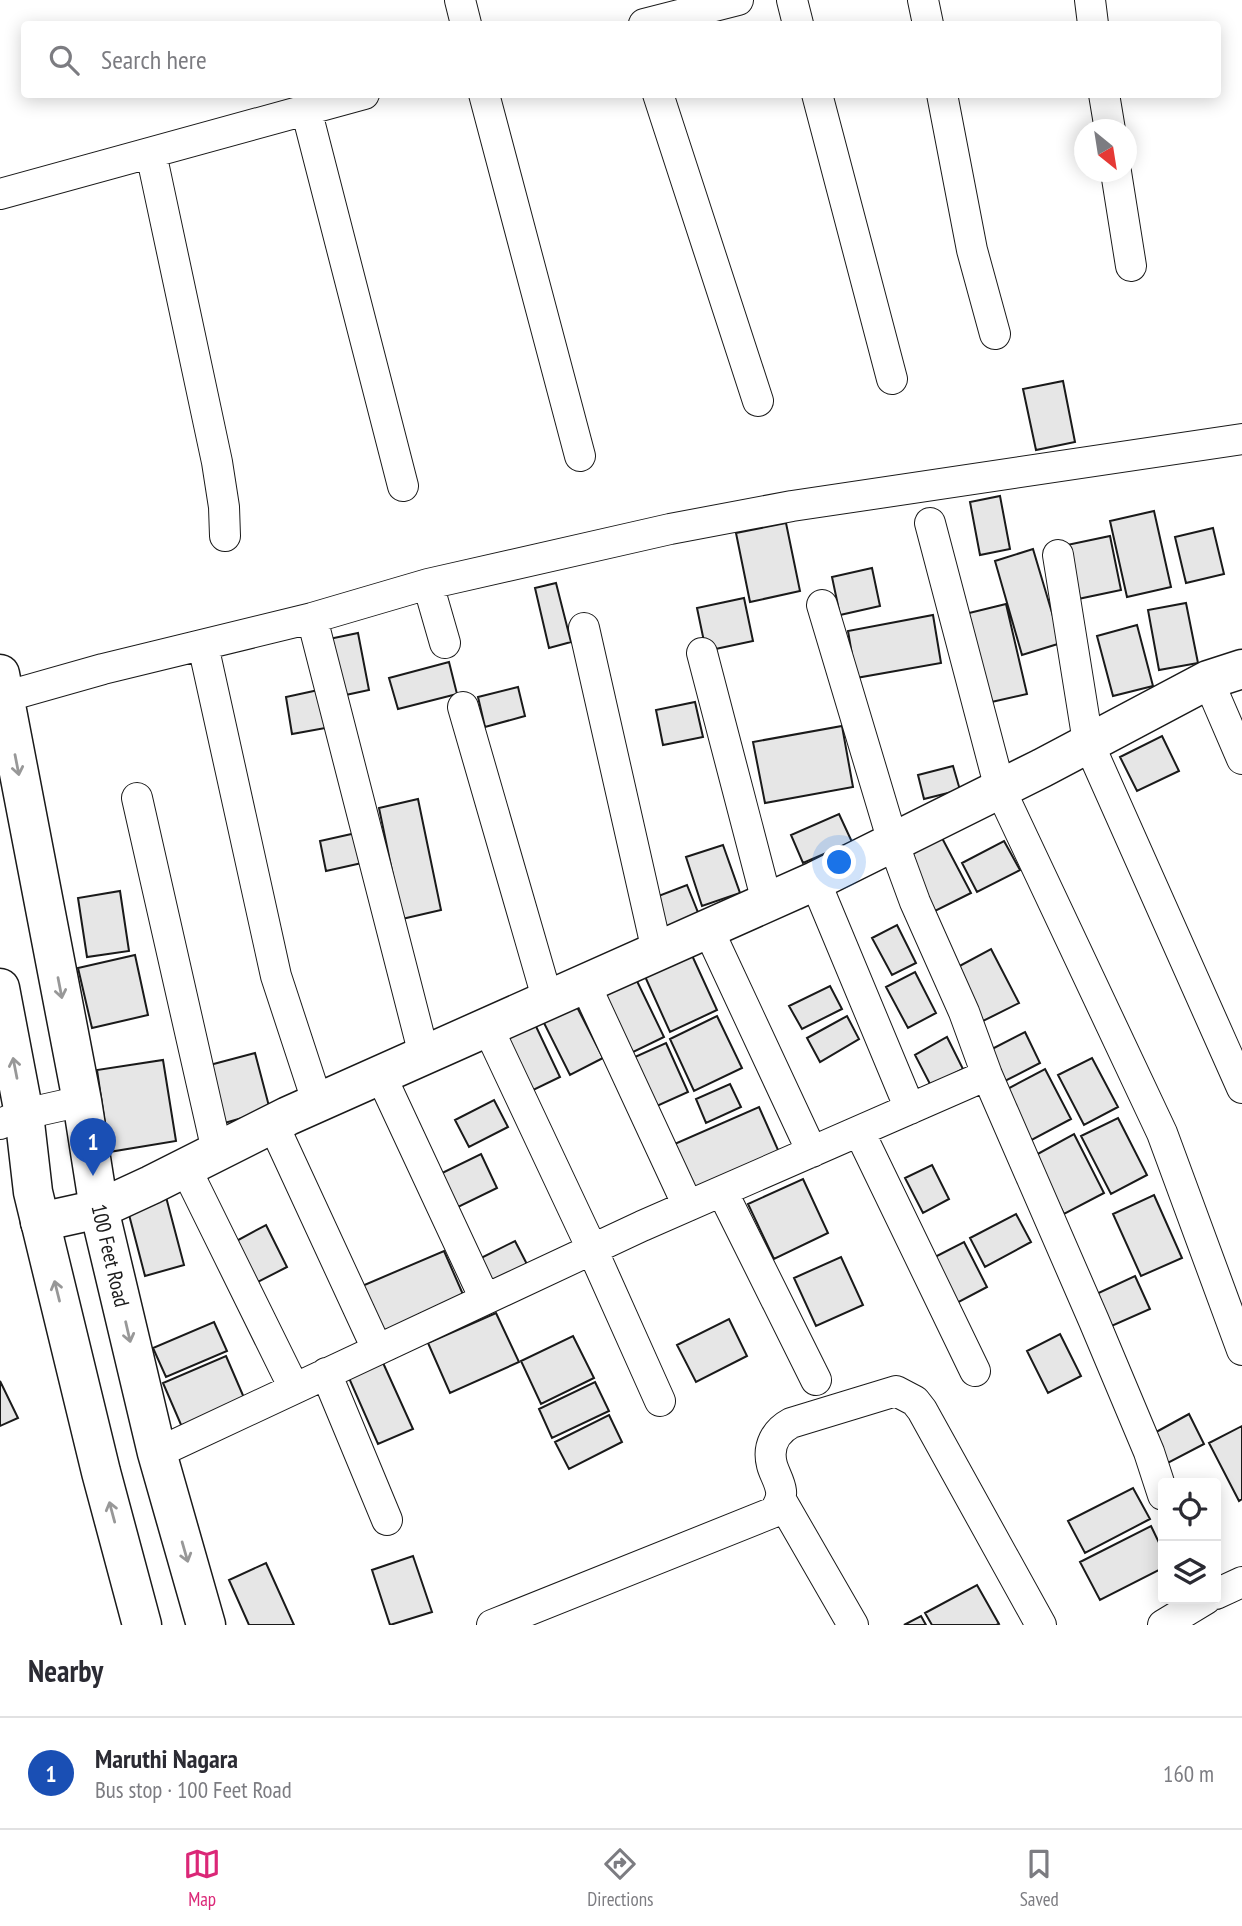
<!DOCTYPE html>
<meta charset="utf-8">
<style>
:root{--surface:#fff;--page:#f2f2f3;--text:#2b2b33;--muted:#7c7c81;--line:#e1e1e2;--accent:#db2777}
body{margin:0;font-family:"PT Sans Narrow",sans-serif;background:var(--page);color:var(--text)}
.controls{position:absolute;right:21px;bottom:21px;display:grid;overflow:hidden;border-radius:7px;box-shadow:0 4px 18px #0003}
.controls button{width:63px;height:63px;display:grid;place-items:center;padding:0;border:0;border-bottom:2px solid var(--line);background:var(--surface);color:var(--text);font:35px sans-serif}
.compass{position:absolute;left:1074px;top:119px;width:63px;height:63px;border-radius:50%;background:var(--surface);box-shadow:0 4px 18px #0003;rotate:150deg}
.you{position:absolute;left:840px;top:863px;width:24px;height:24px;margin:-18px;border:5px solid #fff;border-radius:50%;background:#1a73e8;box-shadow:0 0 0 10px #1a73e833}
.badge{display:grid;place-items:center;width:46px;height:46px;border-radius:50%;background:var(--accent);color:#fff;font-size:23px;font-weight:700}
.pin{position:absolute;translate:-50% -58px;filter:drop-shadow(0 2px 4px #0008)}
.pin::after{content:'';position:absolute;top:37px;width:24px;height:21px;background:inherit;clip-path:polygon(0 0,100% 0,50% 100%)}
.list{margin:0;padding:0;list-style:none}
h2{display:flex;justify-content:space-between;align-items:center;height:91px;margin:0;padding:0 28px;font-size:30px}
h2 small{font-size:23px;font-weight:400;color:var(--muted)}
.list li{display:grid;grid-template-columns:46px 1fr auto;gap:21px;align-items:center;box-sizing:border-box;height:112px;padding:0 28px;border-top:2px solid var(--line)}
.list b{display:block;font-size:26px;white-space:nowrap}
.list p{margin:0;font-size:23px;white-space:nowrap;color:var(--muted)}
.list em{font-size:23px;font-style:normal;color:var(--muted)}
.icon{flex:none;width:38px;height:38px;fill:none;stroke:currentColor;stroke-width:2;stroke-linecap:round;stroke-linejoin:round}
.map{position:relative;flex:none;width:1242px;height:1625px;overflow:hidden}
.search{position:absolute;background:var(--surface);box-shadow:0 4px 18px #0003;left:21px;right:21px;top:21px;height:77px;display:flex;align-items:center;gap:18px;box-sizing:border-box;padding:0 24px;border-radius:7px;color:var(--muted);font-size:26px}
.sheet{height:203px;background:var(--surface)}
nav{display:flex;justify-content:space-around;align-items:center;box-sizing:border-box;height:98px;border-top:2px solid var(--line);background:var(--surface);font-size:19px;color:var(--muted)}
nav a{display:grid;justify-items:center;gap:4px}
nav .on{color:var(--accent)}
.map>svg:first-child{display:block}
.building{fill:#e6e6e6;stroke:#1a1a1a;stroke-width:2}
.lines{fill:none;stroke-linecap:round;stroke-linejoin:round}
.street-casing{stroke:#1a1a1a;stroke-width:32}
.secondary-casing{stroke:#1a1a1a;stroke-width:41}
.street{stroke:#fff;stroke-width:30}
.secondary{stroke:#fff;stroke-width:38}
.oneway{stroke:#989898}
.labels{text-anchor:middle;stroke-width:5;stroke-linejoin:round;paint-order:stroke}
.street-label{font-size:21px;fill:#1a1a1a;stroke:#fff}
</style>
<div class="map">
<svg width="1242" height="1625" viewBox="0 0 1242 1625">
<rect width="100%" height="100%" fill="#fff"/>
<path class="building" d="M 1063,381 L 1075,442 L 1036,450 L 1023,389 Z
M 1000,496 L 1010,549 L 980,555 L 970,502 Z
M 1154,511 L 1171,587 L 1127,597 L 1110,521 Z
M 786,523 L 800,591 L 750,602 L 736,533 Z
M 1213,528 L 1224,574 L 1186,583 L 1175,537 Z
M 1110,536 L 1121,590 L 1078,599 L 1067,545 Z
M 1033,549 L 1061,643 L 1022,655 L 995,561 Z
M 872,568 L 880,606 L 840,615 L 832,577 Z
M 556,583 L 571,642 L 549,648 L 535,588 Z
M 744,598 L 753,641 L 706,651 L 697,608 Z
M 1186,603 L 1198,663 L 1159,670 L 1148,610 Z
M 1006,604 L 1027,694 L 987,703 L 965,614 Z
M 933,615 L 941,663 L 856,678 L 848,631 Z
M 1137,625 L 1153,686 L 1113,696 L 1097,636 Z
M 358,633 L 369,690 L 341,696 L 329,639 Z
M 449,662 L 457,694 L 398,709 L 389,678 Z
M 518,687 L 525,716 L 485,727 L 478,697 Z
M 323,689 L 331,727 L 292,734 L 286,697 Z
M 695,702 L 703,737 L 663,745 L 656,710 Z
M 842,726 L 853,787 L 765,803 L 753,742 Z
M 1162,736 L 1179,771 L 1137,791 L 1120,757 Z
M 953,766 L 960,790 L 924,799 L 918,775 Z
M 418,799 L 441,910 L 402,919 L 379,808 Z
M 839,814 L 852,842 L 803,863 L 791,835 Z
M 356,833 L 362,863 L 326,871 L 320,841 Z
M 942,838 L 971,893 L 933,912 L 905,857 Z
M 1004,841 L 1020,870 L 977,892 L 962,863 Z
M 723,845 L 740,893 L 702,906 L 686,857 Z
M 687,885 L 699,915 L 660,930 L 648,900 Z
M 120,891 L 129,951 L 87,957 L 78,898 Z
M 897,925 L 916,963 L 892,975 L 872,938 Z
M 991,949 L 1019,1003 L 981,1022 L 954,969 Z
M 690,951 L 717,1010 L 670,1032 L 643,972 Z
M 135,955 L 148,1015 L 92,1028 L 78,968 Z
M 915,972 L 936,1013 L 908,1028 L 886,987 Z
M 635,977 L 664,1037 L 627,1055 L 598,994 Z
M 830,986 L 842,1009 L 802,1029 L 789,1006 Z
M 575,1003 L 603,1058 L 570,1075 L 542,1019 Z
M 717,1016 L 742,1068 L 694,1091 L 670,1039 Z
M 847,1016 L 859,1039 L 820,1062 L 807,1038 Z
M 532,1018 L 560,1077 L 525,1094 L 497,1034 Z
M 1025,1032 L 1040,1063 L 1005,1081 L 990,1050 Z
M 947,1037 L 963,1069 L 931,1086 L 915,1055 Z
M 666,1043 L 688,1092 L 648,1110 L 626,1061 Z
M 255,1053 L 270,1110 L 221,1124 L 206,1066 Z
M 1092,1058 L 1118,1107 L 1084,1125 L 1058,1075 Z
M 163,1060 L 176,1141 L 109,1152 L 97,1070 Z
M 1045,1069 L 1071,1119 L 1026,1143 L 1000,1093 Z
M 730,1084 L 741,1107 L 706,1123 L 696,1099 Z
M 494,1100 L 508,1127 L 469,1147 L 455,1120 Z
M 759,1107 L 782,1159 L 693,1199 L 670,1146 Z
M 1118,1118 L 1147,1175 L 1111,1194 L 1081,1136 Z
M 1074,1134 L 1104,1193 L 1064,1214 L 1034,1156 Z
M 481,1154 L 497,1188 L 454,1209 L 438,1175 Z
M 932,1165 L 949,1199 L 923,1213 L 905,1178 Z
M 803,1179 L 828,1233 L 774,1259 L 748,1204 Z
M 1154,1195 L 1182,1258 L 1141,1276 L 1113,1214 Z
M 166,1197 L 184,1265 L 145,1276 L 127,1207 Z
M 1016,1214 L 1031,1242 L 985,1267 L 970,1238 Z
M 266,1225 L 287,1267 L 250,1286 L 229,1245 Z
M 515,1241 L 531,1272 L 491,1293 L 475,1261 Z
M 964,1242 L 987,1287 L 953,1305 L 929,1260 Z
M 444,1251 L 465,1299 L 383,1335 L 362,1286 Z
M 841,1257 L 863,1305 L 816,1326 L 794,1278 Z
M 1135,1276 L 1150,1309 L 1107,1328 L 1092,1296 Z
M 496,1313 L 519,1362 L 450,1393 L 428,1343 Z
M 729,1319 L 747,1356 L 696,1382 L 677,1345 Z
M 214,1322 L 227,1351 L 166,1377 L 153,1348 Z
M 1060,1334 L 1081,1376 L 1048,1393 L 1027,1351 Z
M 573,1336 L 594,1378 L 541,1404 L 521,1361 Z
M 379,1354 L 413,1429 L 378,1444 L 345,1369 Z
M 226,1356 L 248,1407 L 185,1434 L 163,1383 Z
M 0,1381 L 18,1418 L 0,1426 Z
M 595,1382 L 609,1411 L 552,1438 L 539,1409 Z
M 1189,1414 L 1204,1444 L 1162,1466 L 1147,1437 Z
M 609,1415 L 622,1442 L 569,1469 L 555,1442 Z
M 1242,1426 L 1242,1499 L 1239,1501 L 1209,1443 Z
M 1133,1488 L 1150,1519 L 1085,1553 L 1068,1521 Z
M 1151,1526 L 1163,1551 L 1163,1568 L 1100,1600 L 1080,1562 Z
M 413,1556 L 432,1612 L 390,1625 L 372,1570 Z
M 266,1563 L 294,1625 L 249,1625 L 229,1580 Z
M 977,1585 L 999,1624 L 996,1625 L 932,1625 L 925,1613 Z
M 921,1616 L 926,1625 L 904,1625 Z"/>
<g class="lines">
<defs>
<path id="street" d="M 460,0 L 466,24
M 792,0 L 798,24
M 923,0 L 928,24
M 1090,0 L 1093,24
M 644,24 L 738,0
M 484,94 L 580,456
M 658,94 L 758,401
M 817,94 L 892,379
M 942,94 L 972,250 L 995,334
M 1104,94 L 1110,130
M 306,109 L 403,486
M 151,153 L 217,462 L 224,507 L 225,536
M 1116,172 L 1131,266
M 0,194 L 364,94
M 930,523 L 1000,789 L 1162,1133 L 1242,1350
M 1058,555 L 1088,742 L 1242,1088
M 428,584 L 445,643
M 822,605 L 893,842 L 915,902 L 964,1012 L 987,1075 L 1094,1321 L 1149,1452 L 1163,1495
M 312,618 L 424,1055
M 584,628 L 657,951
M 203,645 L 276,976 L 318,1104
M 702,653 L 767,902
M 1208,680 L 1242,759
M 4,697 L 103,669 L 312,618 L 428,584 L 670,529 L 792,506 L 1242,439
M 463,707 L 548,1001
M 137,798 L 217,1151
M 815,881 L 910,1109
M 708,929 L 812,1152
M 585,984 L 688,1206
M 488,1028 L 592,1249 L 660,1401
M 381,1076 L 485,1299
M 0,1124 L 24,1114 L 82,1101
M 273,1124 L 377,1349
M 859,1131 L 975,1371
M 185,1167 L 294,1388
M 722,1191 L 816,1380
M 326,1373 L 387,1520
M 157,1453 L 642,1226 L 987,1075
M 781,1500 L 853,1625
M 1216,1594 L 1242,1582
M 492,1625 L 774,1512 C 778,1506 782,1499 781,1491 C 780,1482 774,1473 772,1465 C 767,1446 776,1431 791,1423 L 896,1391 L 915,1401 L 922,1410 L 1041,1625
M 1163,1625 L 1206,1599"/>
<g id="secondary">
<path id="s1" d="M 0,674 L 82,1101 L 99,1209 L 157,1453 L 206,1625"/>
<path d="M 0,988 L 24,1114 L 33,1192 L 101,1472 L 142,1625"/>
<path d="M 40,1222 L 99,1209 L 151,1185 L 288,1116 L 815,881 L 1042,768 L 1208,680 L 1242,669"/>
</g>
</defs>
<use href="#street" class="street-casing"/>
<use href="#secondary" class="secondary-casing"/>
<use href="#street" class="street"/>
<use href="#secondary" class="secondary"/>
</g>
<defs><path id="oneway-shaft" d="M-6 0H5M1.5-3L5.5 0L1.5 3" fill="none" stroke-width="1.6" stroke-linecap="round" stroke-linejoin="round" transform="scale(1.75)"/></defs>
<g class="oneway">
<use href="#oneway-shaft" transform="translate(17 765) rotate(79)"/>
<use href="#oneway-shaft" transform="translate(60 988) rotate(79)"/>
<use href="#oneway-shaft" transform="translate(15 1068) rotate(-101)"/>
<use href="#oneway-shaft" transform="translate(57 1291) rotate(-104)"/>
<use href="#oneway-shaft" transform="translate(128 1332) rotate(77)"/>
<use href="#oneway-shaft" transform="translate(112 1512) rotate(-105)"/>
<use href="#oneway-shaft" transform="translate(185 1552) rotate(74)"/>
</g>
<g class="labels">
<g class="street-label">
<text dy="7" stroke="none"><textPath href="#s1" startOffset="592">100 Feet Road</textPath></text>
</g>
</g>
</svg>
<div class="controls">
<button><svg class="icon" aria-label="locate" viewBox="0 0 24 24"><circle cx="12" cy="12" r="6"/><path d="M12 2v4M12 18v4M2 12h4M18 12h4"/></svg></button>
<button><svg class="icon" aria-label="layers" viewBox="0 0 24 24"><path d="M12 4l9 5-9 5-9-5zM3 14l9 5 9-5"/></svg></button>
</div>
<svg class="compass" viewBox="-18 -18 36 36"><path d="M0-13l5 13h-10z" fill="#e53935"/><path d="M0 13l5-13h-10z" fill="#7c7c81"/></svg>
<div class="you"></div>
<div class="pin badge" style="left:93px;top:1176px;background:#1a4fb4">1</div>
<div class="search"><svg class="icon" aria-label="search" viewBox="0 0 24 24"><circle cx="10" cy="10" r="6"/><path d="M15 15l6 6"/></svg>Search here</div>
</div>
<section class="sheet">
<h2>Nearby<small></small></h2>
<ul class="list">
<li><span class="badge" style="background:#1a4fb4">1</span><div><b>Maruthi Nagara</b><p>Bus stop · 100 Feet Road</p></div><em>160 m</em></li>
</ul>
</section>
<nav>
<a class="on"><svg class="icon" aria-label="map" viewBox="0 0 24 24"><path d="M3 6l6-2 6 2 6-2v14l-6 2-6-2-6 2zM9 4v14M15 6v14"/></svg>Map</a>
<a><svg class="icon" aria-label="directions" viewBox="0 0 24 24"><path d="M12 3l9 9-9 9-9-9zM9 14v-3h6M13 9l2 2-2 2"/></svg>Directions</a>
<a><svg class="icon" aria-label="saved" viewBox="0 0 24 24"><path d="M7 4h10v16l-5-4-5 4z"/></svg>Saved</a>
</nav>
